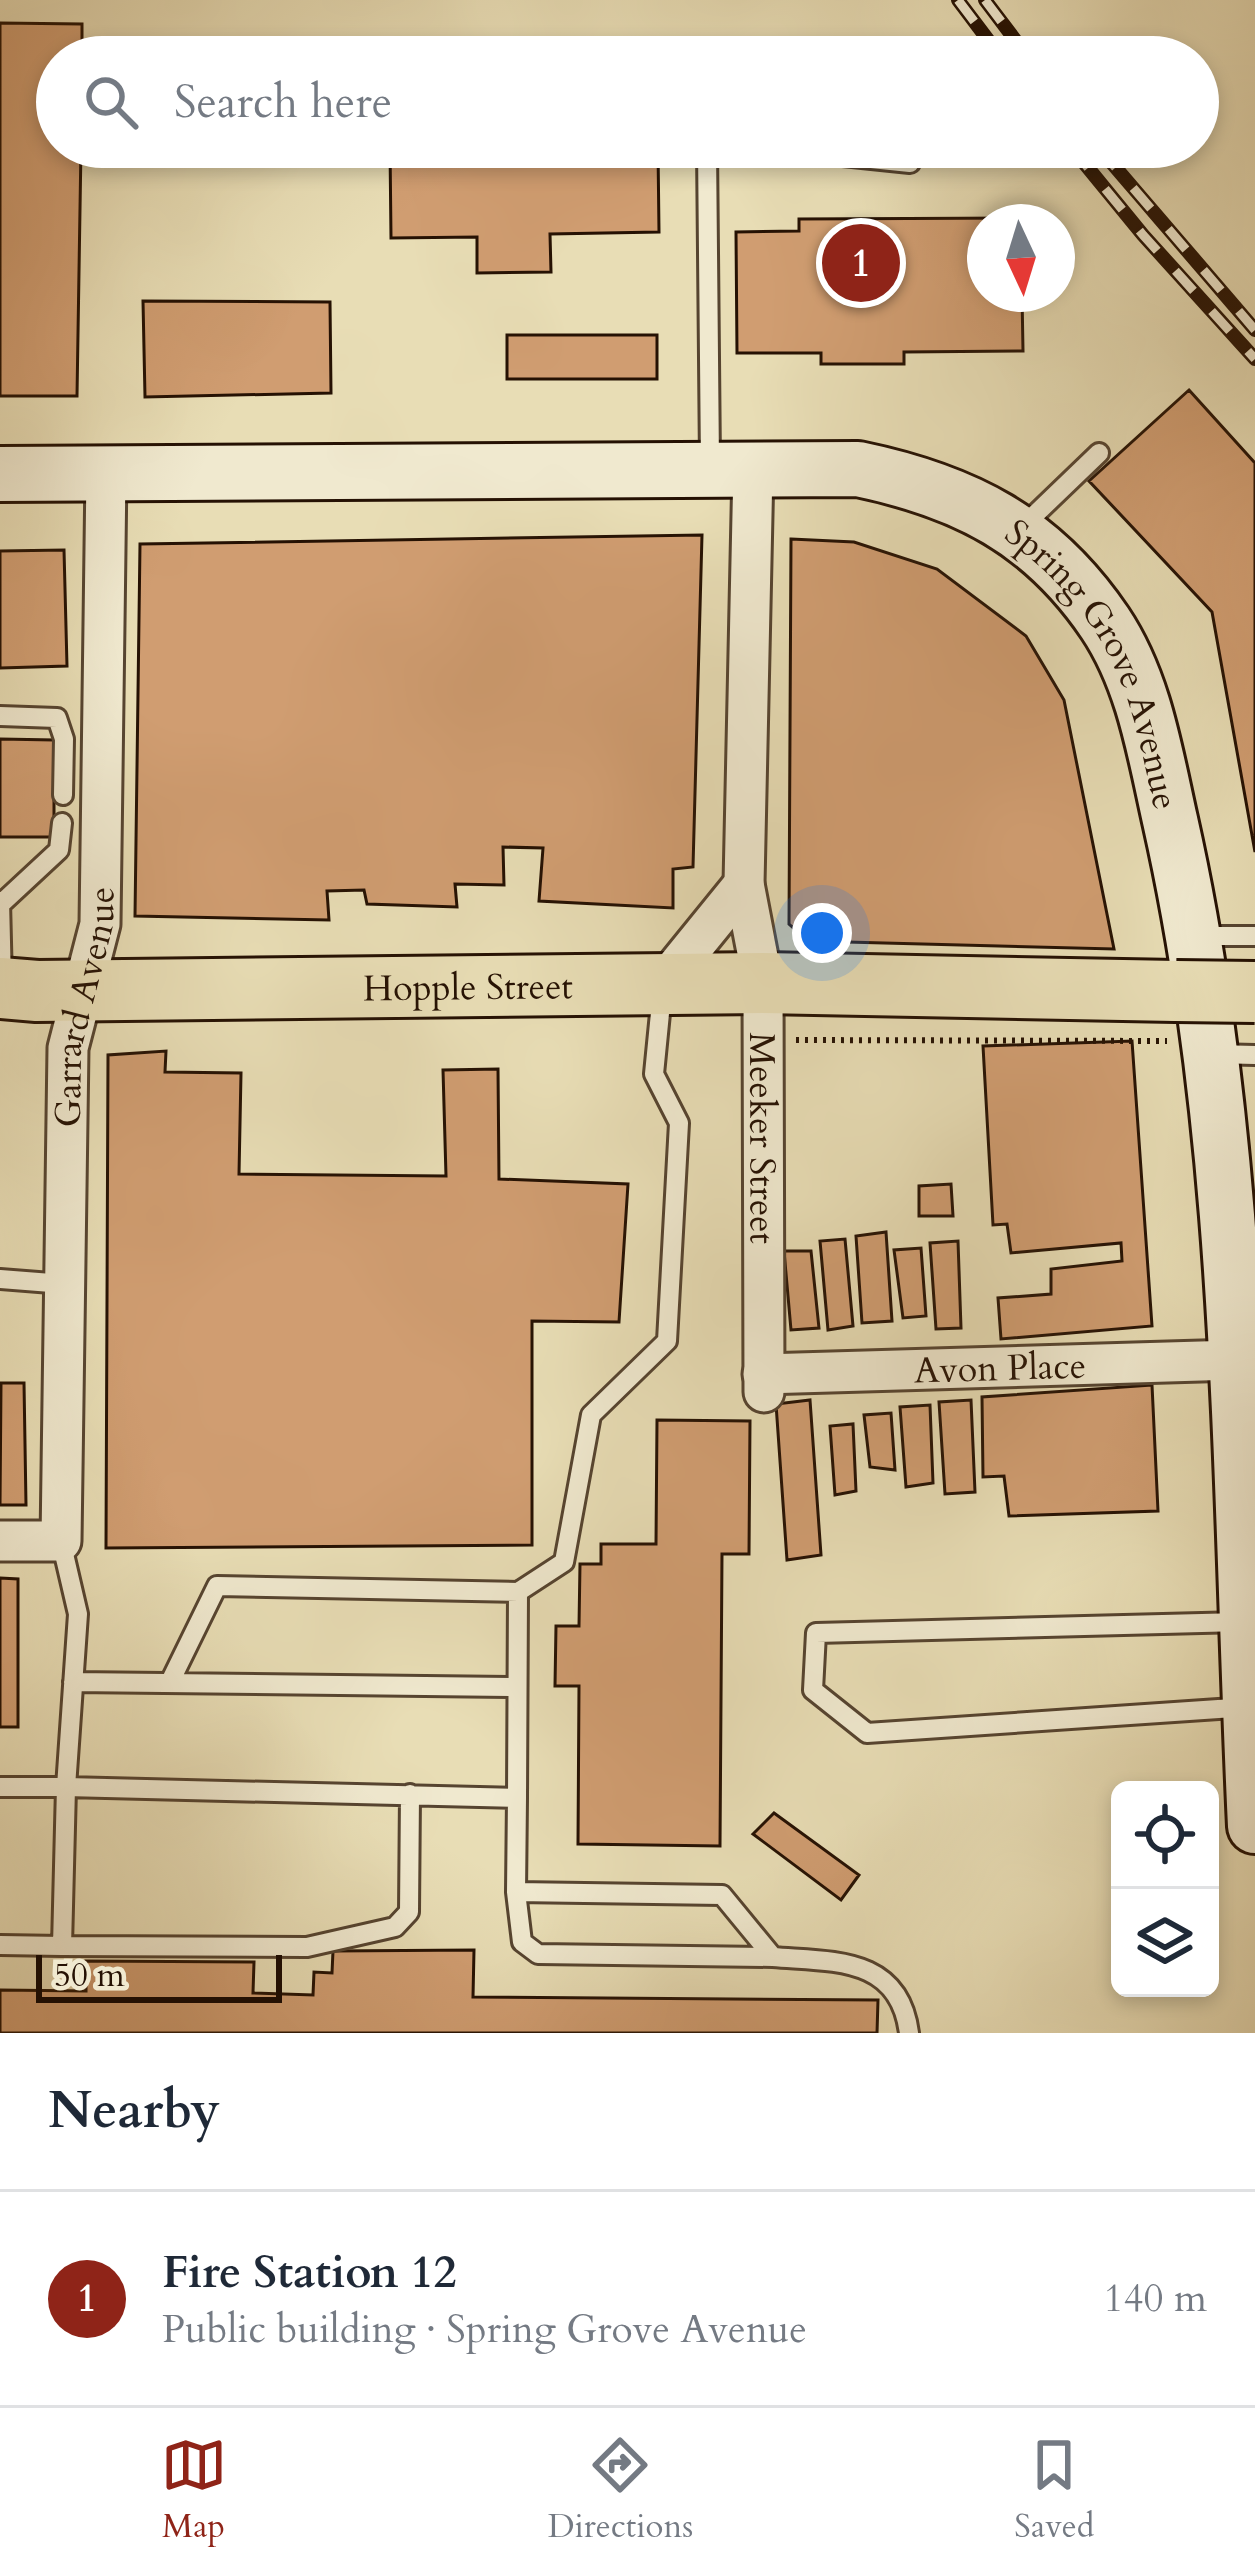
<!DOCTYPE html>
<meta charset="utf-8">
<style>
:root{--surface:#fff;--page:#f6f6f7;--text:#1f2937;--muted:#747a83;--line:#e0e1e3;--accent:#8f2418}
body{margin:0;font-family:Cardo,serif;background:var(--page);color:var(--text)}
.controls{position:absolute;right:36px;bottom:36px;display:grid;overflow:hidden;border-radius:18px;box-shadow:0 6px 18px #0003}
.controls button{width:108px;height:108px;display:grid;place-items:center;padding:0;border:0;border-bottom:3px solid var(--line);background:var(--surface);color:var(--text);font:60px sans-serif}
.compass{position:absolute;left:967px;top:204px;width:108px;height:108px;border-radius:50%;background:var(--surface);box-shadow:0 6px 18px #0003;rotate:176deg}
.scale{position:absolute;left:36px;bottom:30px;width:246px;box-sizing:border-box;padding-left:12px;border:6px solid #251103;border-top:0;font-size:33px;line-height:42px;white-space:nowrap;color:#251103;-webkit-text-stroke:9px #f0e9cf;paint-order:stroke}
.you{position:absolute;left:822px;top:933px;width:42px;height:42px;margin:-30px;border:9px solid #fff;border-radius:50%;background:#1a73e8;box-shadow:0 0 0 18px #1a73e833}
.badge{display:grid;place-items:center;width:78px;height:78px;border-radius:50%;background:var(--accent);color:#fff;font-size:39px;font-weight:700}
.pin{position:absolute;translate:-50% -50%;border:6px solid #fff;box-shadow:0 3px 12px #0006}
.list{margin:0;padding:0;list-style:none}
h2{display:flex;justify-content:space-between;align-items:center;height:156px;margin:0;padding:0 48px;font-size:51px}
h2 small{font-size:39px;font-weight:400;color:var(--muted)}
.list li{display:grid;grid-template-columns:78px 1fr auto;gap:36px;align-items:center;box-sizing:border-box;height:216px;padding:0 48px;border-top:3px solid var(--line)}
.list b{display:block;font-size:45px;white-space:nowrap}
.list p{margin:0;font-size:39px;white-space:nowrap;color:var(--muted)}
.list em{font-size:39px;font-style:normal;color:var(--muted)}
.icon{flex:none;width:66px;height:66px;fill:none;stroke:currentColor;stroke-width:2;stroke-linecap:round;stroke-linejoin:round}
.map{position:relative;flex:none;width:1255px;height:2033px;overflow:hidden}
.search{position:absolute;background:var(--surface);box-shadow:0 6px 18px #0003;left:36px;right:36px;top:36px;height:132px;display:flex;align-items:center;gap:30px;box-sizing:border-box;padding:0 42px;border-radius:66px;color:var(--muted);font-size:45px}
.sheet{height:372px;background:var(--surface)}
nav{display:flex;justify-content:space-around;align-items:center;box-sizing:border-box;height:168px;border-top:3px solid var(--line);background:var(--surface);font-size:33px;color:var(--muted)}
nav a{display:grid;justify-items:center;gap:6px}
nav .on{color:var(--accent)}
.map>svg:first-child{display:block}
.building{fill:#d09d71;stroke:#251103;stroke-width:3}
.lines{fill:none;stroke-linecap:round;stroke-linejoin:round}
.service-casing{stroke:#564430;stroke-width:24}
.minor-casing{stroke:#564430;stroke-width:45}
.secondary-casing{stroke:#251103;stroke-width:60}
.primary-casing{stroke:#251103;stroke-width:66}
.path{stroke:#251103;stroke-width:6;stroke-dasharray:3 6;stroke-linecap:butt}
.service{stroke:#f0e9cf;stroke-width:18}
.minor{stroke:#f0e9cf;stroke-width:39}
.secondary{stroke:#f0e9cf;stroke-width:54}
.primary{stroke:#e8ddb5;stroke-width:60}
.rail-casing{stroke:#251103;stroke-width:14}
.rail{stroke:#f0e9cf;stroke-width:9;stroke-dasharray:27;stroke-linecap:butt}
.primary-bridge-casing{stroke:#251103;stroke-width:66;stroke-linecap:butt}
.primary-bridge{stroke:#e8ddb5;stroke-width:60}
.labels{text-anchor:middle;stroke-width:9;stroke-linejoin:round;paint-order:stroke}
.street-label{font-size:36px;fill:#251103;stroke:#f0e9cf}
</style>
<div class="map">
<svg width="1255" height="2033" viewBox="0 0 1255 2033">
<rect width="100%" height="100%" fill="#e8ddb5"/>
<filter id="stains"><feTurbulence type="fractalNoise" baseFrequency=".00167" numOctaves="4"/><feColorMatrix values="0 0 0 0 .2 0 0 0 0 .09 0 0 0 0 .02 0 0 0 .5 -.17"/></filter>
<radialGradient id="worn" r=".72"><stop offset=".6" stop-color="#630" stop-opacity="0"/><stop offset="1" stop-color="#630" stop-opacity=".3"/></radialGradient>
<path class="building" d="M 0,23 L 82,24 L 82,57 L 57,57 L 57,147 L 81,147 L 77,396 L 0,396 Z
M 390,147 L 473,147 L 473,151 L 658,149 L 659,232 L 550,234 L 551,272 L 477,273 L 477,237 L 391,238 Z
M 1022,218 L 1022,222 L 985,222 L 985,294 L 1022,294 L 1023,351 L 904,352 L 904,364 L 821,364 L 821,353 L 737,353 L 736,232 L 799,231 L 799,219 Z
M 143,301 L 330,302 L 331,393 L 145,397 Z
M 507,335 L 657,335 L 657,379 L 507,379 Z
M 1189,390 L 1255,463 L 1255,852 L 1212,612 L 1089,481 Z
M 702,535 L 693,867 L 673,869 L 673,908 L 539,901 L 543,848 L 503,847 L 504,885 L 455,884 L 457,907 L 367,904 L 364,890 L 327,891 L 329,920 L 135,916 L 140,544 Z
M 791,539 L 854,542 L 937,569 L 1026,636 L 1064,700 L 1114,949 L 808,941 L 789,924 Z
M 64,550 L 67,666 L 0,668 L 0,551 Z
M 0,739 L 54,740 L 54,837 L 0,837 Z
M 1132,1041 L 1152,1326 L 1001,1339 L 998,1298 L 1051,1294 L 1051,1269 L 1122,1261 L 1121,1243 L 1011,1253 L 1007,1224 L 993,1225 L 983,1046 Z
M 166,1051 L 165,1072 L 241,1073 L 239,1174 L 446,1176 L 443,1070 L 498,1069 L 499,1179 L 628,1184 L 619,1322 L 532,1321 L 532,1545 L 106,1548 L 108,1055 Z
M 951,1184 L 953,1216 L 919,1216 L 919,1186 Z
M 886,1232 L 892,1321 L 862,1323 L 856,1236 Z
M 845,1239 L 853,1326 L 828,1330 L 820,1241 Z
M 958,1241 L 961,1328 L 936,1329 L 930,1243 Z
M 921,1248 L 926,1316 L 903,1318 L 894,1250 Z
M 784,1251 L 811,1251 L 819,1328 L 791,1330 Z
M 1,1383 L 24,1383 L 26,1505 L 0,1505 Z
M 1152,1385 L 1158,1511 L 1009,1516 L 1004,1476 L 983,1477 L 982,1397 Z
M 810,1400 L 821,1555 L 787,1560 L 776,1404 Z
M 971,1400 L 975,1492 L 945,1494 L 939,1402 Z
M 930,1405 L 933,1483 L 906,1487 L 900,1407 Z
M 891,1413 L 895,1470 L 870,1467 L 864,1415 Z
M 657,1420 L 750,1421 L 749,1554 L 722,1554 L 720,1846 L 578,1844 L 579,1686 L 555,1686 L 556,1626 L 579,1626 L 580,1564 L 601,1564 L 601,1544 L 656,1544 Z
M 853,1424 L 856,1491 L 835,1495 L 830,1426 Z
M 0,1578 L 18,1579 L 18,1727 L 0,1727 Z
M 774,1813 L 859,1875 L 841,1900 L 753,1834 Z
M 474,1950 L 473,1997 L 878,2000 L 877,2033 L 0,2033 L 0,1990 L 86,1991 L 86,1961 L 254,1962 L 253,1993 L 313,1995 L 314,1972 L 332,1973 L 333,1951 Z"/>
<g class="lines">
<defs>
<path id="service" d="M 707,147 L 710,463
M 756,147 L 910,163
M 1021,528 L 1099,453
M 0,716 L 57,718 L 64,739 L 63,795
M 0,901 L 2,983
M 2,903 L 59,850 L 62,823
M 1198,936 L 1255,936
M 1214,1054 L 1255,1055
M 0,1279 L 64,1284
M 1241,1622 L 816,1633 L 813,1690 L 867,1733 L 1248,1707
M 73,1682 L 516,1687
M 170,1682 L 217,1586 L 518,1592
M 0,1787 L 66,1787 L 78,1614 L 61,1541
M 517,1798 L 518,1592 L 564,1562 L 591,1415 L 667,1341 L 679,1123 L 654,1074 L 662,993
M 516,1892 L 522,1942 L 538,1954 L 773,1957
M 0,1945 L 62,1946 L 66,1787 L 517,1798 L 516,1892 L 722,1895 L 773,1957 C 833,1962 899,1956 909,2033
M 62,1946 L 307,1947 L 395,1927 L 409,1912 L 410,1794"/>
<g id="minor">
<path id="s1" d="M 753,468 L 744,884 L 763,983 L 764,1392"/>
<path d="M 662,985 L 744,884"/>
<path id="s2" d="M 763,1374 L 1235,1360"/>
<path id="s3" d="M 0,1541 L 61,1541 L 68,1048 L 100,924 L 106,473"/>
</g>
<g id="secondary">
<path id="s4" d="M 0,474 L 858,469 C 964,491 1042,530 1105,623 C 1144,681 1155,753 1170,820 C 1244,1148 1239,1491 1255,1826"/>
</g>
<g id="primary">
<path id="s5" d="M 0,988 L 37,991 L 763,983 L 1176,991"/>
</g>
</defs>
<use href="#service" class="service-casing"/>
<use href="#minor" class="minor-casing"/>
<use href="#secondary" class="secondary-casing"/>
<use href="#primary" class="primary-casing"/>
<path class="path" d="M 796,1040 L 1167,1041"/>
<use href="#service" class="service"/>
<use href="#minor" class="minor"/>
<use href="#secondary" class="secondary"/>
<use href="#primary" class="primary"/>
<defs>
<path id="rail" d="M 958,0 L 1001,57
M 985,0 L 1028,57
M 1071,147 L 1143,235 L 1255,359
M 1098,147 L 1255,330"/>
</defs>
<use href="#rail" class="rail-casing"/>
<use href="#rail" class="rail"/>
<defs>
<path id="primary-bridge" d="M 1176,991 L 1255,992"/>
</defs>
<use href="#primary-bridge" class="primary-bridge-casing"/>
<use href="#primary-bridge" class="primary-bridge"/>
</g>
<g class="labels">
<g class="street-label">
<text dy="13" stroke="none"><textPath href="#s4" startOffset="1188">Spring Grove Avenue</textPath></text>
<text dy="13" stroke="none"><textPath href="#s5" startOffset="468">Hopple Street</textPath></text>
<text dy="13" stroke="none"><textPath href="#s3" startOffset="597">Garrard Avenue</textPath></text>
<text dy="13" stroke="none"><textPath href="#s1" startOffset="672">Meeker Street</textPath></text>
<text dy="13" stroke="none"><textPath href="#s2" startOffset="237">Avon Place</textPath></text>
</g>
</g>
<rect width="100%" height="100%" filter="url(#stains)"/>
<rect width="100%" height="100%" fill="url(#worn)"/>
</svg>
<div class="controls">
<button><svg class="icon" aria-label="locate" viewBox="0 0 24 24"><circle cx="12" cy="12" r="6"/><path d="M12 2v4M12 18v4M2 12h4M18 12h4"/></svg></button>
<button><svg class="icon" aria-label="layers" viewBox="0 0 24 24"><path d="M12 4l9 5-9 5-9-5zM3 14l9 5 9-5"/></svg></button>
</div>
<svg class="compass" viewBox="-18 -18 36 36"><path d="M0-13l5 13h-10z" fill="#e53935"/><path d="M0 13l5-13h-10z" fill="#747a83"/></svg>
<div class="scale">50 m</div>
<div class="you"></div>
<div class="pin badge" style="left:861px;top:263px">1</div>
<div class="search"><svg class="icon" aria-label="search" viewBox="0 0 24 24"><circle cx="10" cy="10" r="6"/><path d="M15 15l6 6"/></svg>Search here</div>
</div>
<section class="sheet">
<h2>Nearby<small></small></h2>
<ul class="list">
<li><span class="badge">1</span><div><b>Fire Station 12</b><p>Public building · Spring Grove Avenue</p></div><em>140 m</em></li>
</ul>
</section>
<nav>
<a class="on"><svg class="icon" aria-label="map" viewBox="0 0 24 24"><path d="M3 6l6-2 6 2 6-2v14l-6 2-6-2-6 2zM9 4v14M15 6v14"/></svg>Map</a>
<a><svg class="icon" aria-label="directions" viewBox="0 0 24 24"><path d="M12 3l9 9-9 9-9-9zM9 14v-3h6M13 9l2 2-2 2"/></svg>Directions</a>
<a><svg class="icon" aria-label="saved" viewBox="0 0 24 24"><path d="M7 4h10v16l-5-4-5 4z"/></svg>Saved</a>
</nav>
